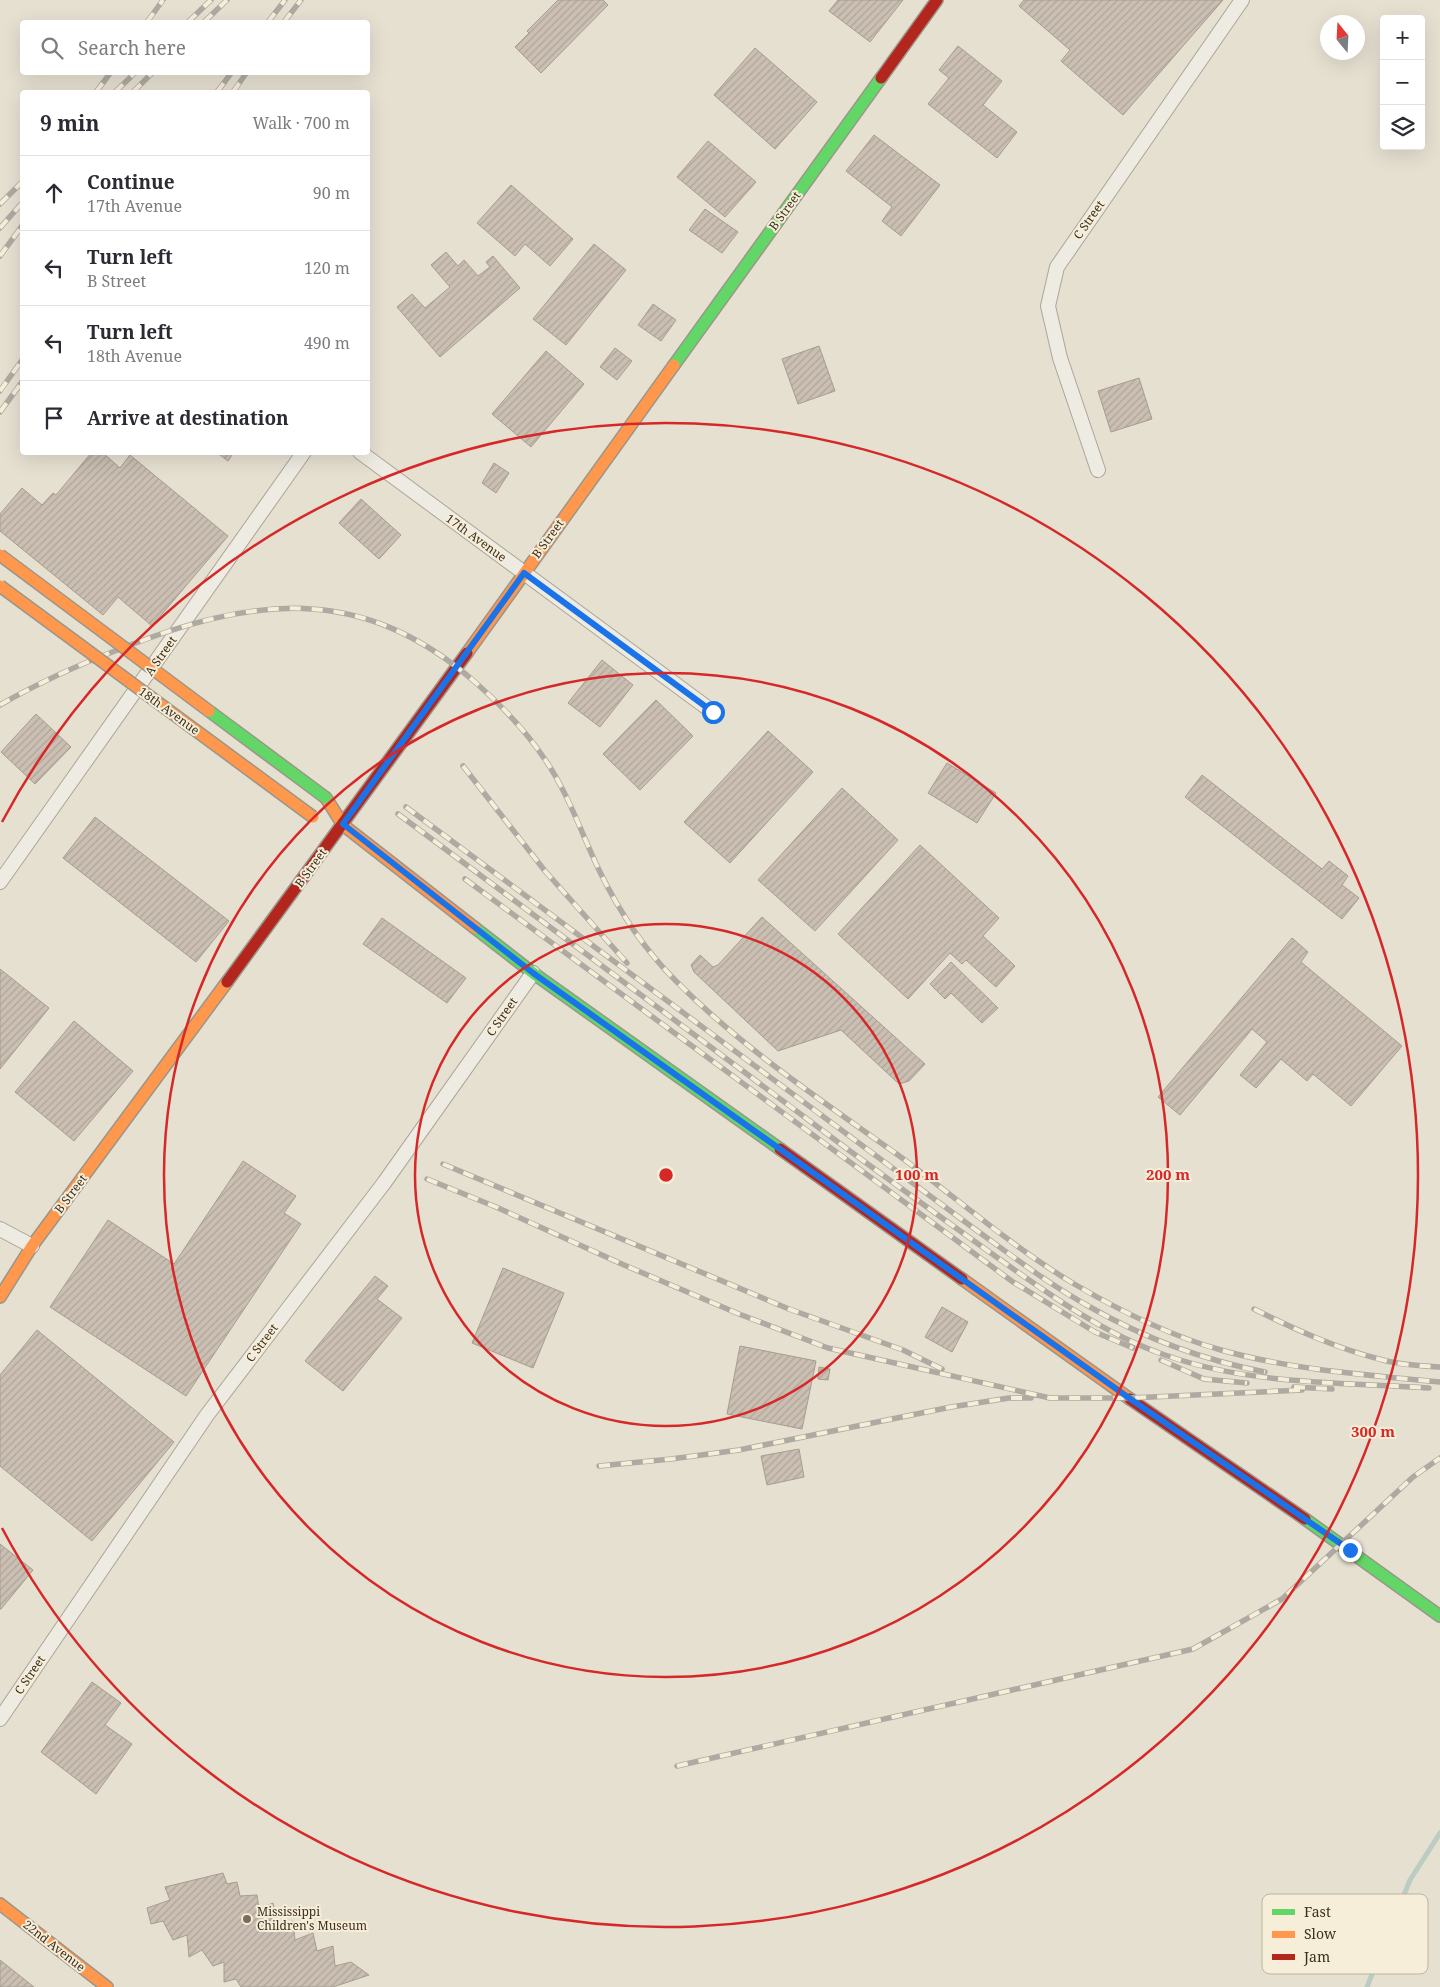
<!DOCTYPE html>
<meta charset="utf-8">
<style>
:root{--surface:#fff;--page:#f7f7f7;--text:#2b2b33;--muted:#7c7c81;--line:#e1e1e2}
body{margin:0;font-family:"Noto Serif",serif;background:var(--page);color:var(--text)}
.controls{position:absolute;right:15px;top:15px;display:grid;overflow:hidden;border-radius:5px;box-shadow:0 5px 20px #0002}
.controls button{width:45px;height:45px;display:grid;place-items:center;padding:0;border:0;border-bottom:1px solid var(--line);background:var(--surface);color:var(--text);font:25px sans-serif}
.compass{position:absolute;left:1320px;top:15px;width:45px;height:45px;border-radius:50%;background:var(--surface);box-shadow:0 5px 20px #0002;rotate:342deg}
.stop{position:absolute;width:15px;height:15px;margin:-11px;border:4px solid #1a73e8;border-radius:50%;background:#fff}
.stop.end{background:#1a73e8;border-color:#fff;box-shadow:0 1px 5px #0008}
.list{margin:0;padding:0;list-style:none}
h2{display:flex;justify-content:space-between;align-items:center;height:65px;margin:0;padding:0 20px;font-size:21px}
h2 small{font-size:16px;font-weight:400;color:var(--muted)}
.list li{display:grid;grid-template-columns:32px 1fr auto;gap:15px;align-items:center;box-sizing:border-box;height:75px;padding:0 20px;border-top:1px solid var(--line)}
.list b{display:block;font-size:19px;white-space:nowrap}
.list p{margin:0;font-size:16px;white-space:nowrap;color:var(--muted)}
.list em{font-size:16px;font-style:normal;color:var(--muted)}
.icon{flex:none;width:28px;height:28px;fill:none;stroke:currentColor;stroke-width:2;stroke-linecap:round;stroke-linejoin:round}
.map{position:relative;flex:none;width:1440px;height:1987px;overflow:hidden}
.search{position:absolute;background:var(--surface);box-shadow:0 5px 20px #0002;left:20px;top:20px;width:350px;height:55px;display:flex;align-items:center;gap:12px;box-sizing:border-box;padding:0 18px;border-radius:5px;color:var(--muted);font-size:19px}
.panel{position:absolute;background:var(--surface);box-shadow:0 5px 20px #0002;left:20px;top:90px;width:350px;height:365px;border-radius:5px}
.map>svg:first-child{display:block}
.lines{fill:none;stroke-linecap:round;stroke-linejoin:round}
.stream{stroke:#bbccc2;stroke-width:5}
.building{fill:url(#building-hatch);stroke:#a79c90}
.street-casing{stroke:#aca599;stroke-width:16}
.fast-casing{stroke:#9b958a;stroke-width:14}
.slow-casing{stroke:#9b958a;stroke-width:14}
.jam-casing{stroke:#9b958a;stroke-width:14}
.street{stroke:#eeebe2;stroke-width:14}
.fast{stroke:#63d668;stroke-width:11}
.slow{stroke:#ff974d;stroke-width:11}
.jam{stroke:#b3261e;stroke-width:11}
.rail-casing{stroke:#aeaaa2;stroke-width:5.5}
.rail{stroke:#f6eed8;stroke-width:4;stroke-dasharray:11;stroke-linecap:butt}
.fast-bridge-casing{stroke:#9b958a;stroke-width:14;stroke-linecap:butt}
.slow-bridge-casing{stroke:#9b958a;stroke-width:14;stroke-linecap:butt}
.fast-bridge{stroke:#63d668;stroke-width:11}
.slow-bridge{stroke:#ff974d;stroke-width:11}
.route{stroke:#1a73e8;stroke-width:6}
.ring{fill:none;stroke:#d62828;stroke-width:2.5}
.poi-dot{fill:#786c5e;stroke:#f6eed8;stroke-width:2}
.labels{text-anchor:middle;stroke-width:4;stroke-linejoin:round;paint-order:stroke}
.street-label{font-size:12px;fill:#3c2e20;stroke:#f6eed8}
.poi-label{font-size:12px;fill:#3c2e20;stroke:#f6eed8;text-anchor:start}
.key{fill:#f6eed8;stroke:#beb4a1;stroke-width:1}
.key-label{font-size:14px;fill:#3c2e20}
.centre{fill:#d62828;stroke:#f6eed8;stroke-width:2.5}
.ring-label{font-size:15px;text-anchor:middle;font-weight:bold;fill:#d62828;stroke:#f6eed8;stroke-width:4;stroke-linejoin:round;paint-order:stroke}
</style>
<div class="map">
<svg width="1440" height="1987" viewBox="0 0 1440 1987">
<defs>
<pattern id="building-hatch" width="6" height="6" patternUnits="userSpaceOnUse" patternTransform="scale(1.25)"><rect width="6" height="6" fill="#cabfb2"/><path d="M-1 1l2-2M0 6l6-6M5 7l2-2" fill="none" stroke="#aea499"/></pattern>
</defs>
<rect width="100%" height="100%" fill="#e6e0d1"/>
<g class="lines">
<path class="stream" d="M 1367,1987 L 1410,1880 L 1440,1833"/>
</g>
<path class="building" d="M 558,0 L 603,0 L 608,5 L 541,73 L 515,47 L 529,33 L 527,31 Z
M 838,0 L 903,0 L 870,42 L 829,11 Z
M 1024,0 L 1223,0 L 1123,115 L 1061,61 L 1070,50 L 1019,6 Z
M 958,46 L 1002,81 L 983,105 L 1017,132 L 997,158 L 928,104 L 949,78 L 939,70 Z
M 755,48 L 817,102 L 775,149 L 714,95 Z
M 874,135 L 940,185 L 901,236 L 882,221 L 892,207 L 846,171 Z
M 708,141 L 756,182 L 725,217 L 677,177 Z
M 511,185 L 573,239 L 550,266 L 525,244 L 515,256 L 477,223 Z
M 705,209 L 738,232 L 722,253 L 689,230 Z
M 594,244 L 626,270 L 566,345 L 533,319 Z
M 446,252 L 458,266 L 464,260 L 478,276 L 490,267 L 486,262 L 493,256 L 520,288 L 440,357 L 397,307 L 412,294 L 425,308 L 450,287 L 431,265 Z
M 653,304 L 676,320 L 661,341 L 638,325 Z
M 819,346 L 835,391 L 798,404 L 782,359 Z
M 615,348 L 632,361 L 617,380 L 600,367 Z
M 546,351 L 584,384 L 531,447 L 492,414 Z
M 1139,378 L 1152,419 L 1111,432 L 1098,391 Z
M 92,452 L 102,452 L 120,468 L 130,455 L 228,536 L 152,626 L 118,597 L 103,615 L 0,531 L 0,514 L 22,488 L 42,505 L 53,493 L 56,495 Z
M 216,452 L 234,452 L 228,461 Z
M 494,463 L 509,473 L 496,493 L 482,483 Z
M 361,499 L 401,535 L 379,559 L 339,523 Z
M 602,660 L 633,685 L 600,727 L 568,703 Z
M 656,700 L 693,736 L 640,790 L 603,754 Z
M 36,714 L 71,747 L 35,784 L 1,752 Z
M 768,731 L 813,772 L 730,863 L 684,822 Z
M 947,763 L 996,793 L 977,823 L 928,793 Z
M 1202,775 L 1322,869 L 1329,861 L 1348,876 L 1342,885 L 1359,898 L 1342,919 L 1185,797 Z
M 842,788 L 898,840 L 815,931 L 758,880 Z
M 95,817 L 229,921 L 196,962 L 63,858 Z
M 920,845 L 999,918 L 983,936 L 1015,966 L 996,987 L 966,960 L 962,964 L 950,953 L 908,999 L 838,934 Z
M 762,917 L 925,1064 L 909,1081 L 899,1084 L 841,1030 L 778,1051 L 694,972 L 691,965 L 700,955 L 713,967 L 718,965 Z
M 382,918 L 466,978 L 447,1003 L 363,944 Z
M 1292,938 L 1308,952 L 1301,962 L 1402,1046 L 1351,1106 L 1313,1074 L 1307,1081 L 1281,1059 L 1256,1088 L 1240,1075 L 1267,1042 L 1252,1029 L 1180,1115 L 1158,1097 Z
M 951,962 L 998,1008 L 982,1023 L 951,993 L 945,999 L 930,984 Z
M 0,969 L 49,1008 L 0,1069 Z
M 74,1021 L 133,1071 L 74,1141 L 15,1092 Z
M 243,1161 L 296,1196 L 284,1213 L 301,1224 L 186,1396 L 50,1307 L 108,1220 L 174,1264 Z
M 503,1268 L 564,1293 L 533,1368 L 472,1343 Z
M 375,1276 L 388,1286 L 377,1299 L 402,1318 L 343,1391 L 305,1361 Z
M 942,1307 L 968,1322 L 952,1352 L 925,1337 Z
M 37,1330 L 174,1442 L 92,1541 L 0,1466 L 0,1375 Z
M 740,1346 L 816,1361 L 802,1429 L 727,1414 Z
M 819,1367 L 830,1369 L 828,1380 L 818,1379 Z
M 799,1449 L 804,1477 L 767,1485 L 761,1456 Z
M 0,1544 L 33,1570 L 1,1609 L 0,1609 Z
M 92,1682 L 121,1703 L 105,1725 L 132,1744 L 96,1794 L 41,1752 Z
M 223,1873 L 227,1884 L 237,1882 L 240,1896 L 257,1895 L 259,1909 L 273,1903 L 278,1926 L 293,1921 L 295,1940 L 313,1933 L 317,1951 L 333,1946 L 335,1966 L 351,1962 L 369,1975 L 333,1987 L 241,1987 L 236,1979 L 224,1982 L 224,1962 L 213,1966 L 202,1950 L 189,1957 L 187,1935 L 173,1940 L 163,1921 L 151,1924 L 147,1908 L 170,1900 L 165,1887 Z
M 0,1960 L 34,1987 L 0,1987 Z"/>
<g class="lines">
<defs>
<path id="street" d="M 360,452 L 713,712
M 1098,470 L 1060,358 L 1048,306 L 1057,267 L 1242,0
M 0,882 L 304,452
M 0,1229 L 32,1246
M 0,1719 L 207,1415 L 384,1183 L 533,973"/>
<path id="fast" d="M 674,365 L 881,78
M 475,928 L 533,973 L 780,1149
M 1305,1519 L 1440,1616"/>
<path id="slow" d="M 467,653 L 674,365
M 326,798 L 343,825 L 475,928
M 962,1279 L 1130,1399
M 0,1297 L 32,1246 L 227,982
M 0,1904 L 107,1987"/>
<path id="jam" d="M 881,78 L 937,0
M 227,982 L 467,653
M 780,1149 L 962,1279
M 1130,1399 L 1305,1519"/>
</defs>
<use href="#street" class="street-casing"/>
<use href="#fast" class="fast-casing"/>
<use href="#slow" class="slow-casing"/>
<use href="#jam" class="jam-casing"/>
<use href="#street" class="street"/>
<use href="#fast" class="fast"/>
<use href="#slow" class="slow"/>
<use href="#jam" class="jam"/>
<defs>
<path id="rail" d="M 147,22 L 163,0
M 188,22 L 211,0
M 204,22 L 227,0
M 268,22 L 285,0
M 284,22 L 301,0
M 96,92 L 111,72
M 115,92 L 136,72
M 133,92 L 153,72
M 217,92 L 232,72
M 233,92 L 247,72
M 0,204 L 22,182
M 0,228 L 22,203
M 0,256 L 22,226
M 0,391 L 22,360
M 0,412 L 22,382
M 0,705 C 38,683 78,665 120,649 C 252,597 360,582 475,682 C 501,705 526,731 546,761 C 569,795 582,835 600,872 C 619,911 644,949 675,980 C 742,1048 821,1100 898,1155 C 957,1198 1013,1248 1076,1285 C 1122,1312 1171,1336 1221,1350 C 1292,1370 1367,1375 1440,1382
M 463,766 L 545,871 L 627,963
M 406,807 L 972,1227 C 1011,1255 1048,1284 1090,1307 C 1144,1338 1203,1360 1265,1372
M 398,814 C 549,926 700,1039 850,1151 C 896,1185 942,1218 988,1251 C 1043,1290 1101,1333 1165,1355 C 1250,1385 1340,1382 1429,1388
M 465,879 L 1013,1282 L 1095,1332 L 1133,1348
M 443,1164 L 789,1309 L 903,1350 L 942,1369
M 427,1179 L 496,1207 L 624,1265 L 739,1314 L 828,1348 L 1050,1398 L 1129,1398 L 1302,1390
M 1254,1309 C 1296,1330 1338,1349 1383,1360 C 1401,1365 1421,1366 1440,1367
M 1161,1360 L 1204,1379 L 1247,1383
M 1294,1387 L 1332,1389
M 599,1466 L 671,1459 L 739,1450 L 951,1407 L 1009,1398 L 1031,1398
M 677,1766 L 1193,1649 L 1282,1599 L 1413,1477 L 1440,1458"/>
</defs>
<use href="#rail" class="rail-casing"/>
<use href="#rail" class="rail"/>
<defs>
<path id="fast-bridge" d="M 209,711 L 326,798"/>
<path id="slow-bridge" d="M 0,555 L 209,711
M 0,586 L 313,817"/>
</defs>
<use href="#fast-bridge" class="fast-bridge-casing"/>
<use href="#slow-bridge" class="slow-bridge-casing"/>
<use href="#fast-bridge" class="fast-bridge"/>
<use href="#slow-bridge" class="slow-bridge"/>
</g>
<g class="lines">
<path class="route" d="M 713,712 L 524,573 L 343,824 L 533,973 L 1129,1398 L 1350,1550"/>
</g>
<g class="ring">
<circle cx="666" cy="1175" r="251"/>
<circle cx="666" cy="1175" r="502"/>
<path d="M2 822A752 752 0 1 1 2 1528"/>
</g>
<circle class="poi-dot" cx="247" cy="1919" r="5"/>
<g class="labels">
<g class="street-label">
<text transform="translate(785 211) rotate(-54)" y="4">B Street</text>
<text transform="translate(1089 220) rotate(-55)" y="4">C Street</text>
<text transform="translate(476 538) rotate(36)" y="4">17th Avenue</text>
<text transform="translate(548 539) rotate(-54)" y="4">B Street</text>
<text transform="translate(161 656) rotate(-55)" y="4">A Street</text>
<text transform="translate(169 711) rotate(36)" y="4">18th Avenue</text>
<text transform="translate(311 868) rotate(-54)" y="4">B Street</text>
<text transform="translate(502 1017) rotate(-55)" y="4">C Street</text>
<text transform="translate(71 1194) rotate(-53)" y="4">B Street</text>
<text transform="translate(262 1343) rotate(-53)" y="4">C Street</text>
<text transform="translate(30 1675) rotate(-56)" y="4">C Street</text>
<text transform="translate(54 1946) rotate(38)" y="4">22nd Avenue</text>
</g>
<g class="poi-label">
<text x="257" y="1916">Mississippi<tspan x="257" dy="14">Children's Museum</tspan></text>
</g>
</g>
<rect x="1262" y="1894" width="166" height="80" rx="8" class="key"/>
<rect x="1272" y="1909" width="23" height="6" fill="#63d668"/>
<rect x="1272" y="1931" width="23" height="7" fill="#ff974d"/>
<rect x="1272" y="1954" width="23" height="6" fill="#b3261e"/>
<g class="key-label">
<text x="1304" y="1917">Fast</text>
<text x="1304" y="1939">Slow</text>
<text x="1304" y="1962">Jam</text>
</g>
<circle cx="666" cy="1175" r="8" class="centre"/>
<g class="ring-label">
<text x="917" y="1180">100 m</text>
<text x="1168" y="1180">200 m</text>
<text x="1373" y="1437">300 m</text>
</g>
</svg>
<div class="controls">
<button>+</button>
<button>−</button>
<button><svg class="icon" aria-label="layers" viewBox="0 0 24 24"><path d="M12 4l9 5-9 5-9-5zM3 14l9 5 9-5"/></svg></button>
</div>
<svg class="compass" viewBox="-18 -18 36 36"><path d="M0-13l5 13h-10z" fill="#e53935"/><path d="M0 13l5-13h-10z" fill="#7c7c81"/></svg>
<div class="stop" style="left:713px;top:712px"></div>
<div class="stop end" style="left:1350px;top:1550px"></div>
<div class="search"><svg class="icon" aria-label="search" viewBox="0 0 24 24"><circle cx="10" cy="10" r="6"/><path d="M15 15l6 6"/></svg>Search here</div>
<section class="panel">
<h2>9 min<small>Walk · 700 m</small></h2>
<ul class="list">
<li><svg class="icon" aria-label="ahead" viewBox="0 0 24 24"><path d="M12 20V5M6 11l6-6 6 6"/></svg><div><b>Continue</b><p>17th Avenue</p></div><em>90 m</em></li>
<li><svg class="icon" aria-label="left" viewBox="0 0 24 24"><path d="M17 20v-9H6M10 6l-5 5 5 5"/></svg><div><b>Turn left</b><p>B Street</p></div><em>120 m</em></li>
<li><svg class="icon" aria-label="left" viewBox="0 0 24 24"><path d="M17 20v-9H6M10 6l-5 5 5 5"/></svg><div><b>Turn left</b><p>18th Avenue</p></div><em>490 m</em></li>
<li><svg class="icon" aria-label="arrive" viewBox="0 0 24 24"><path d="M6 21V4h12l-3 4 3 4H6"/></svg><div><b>Arrive at destination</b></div></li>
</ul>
</section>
</div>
